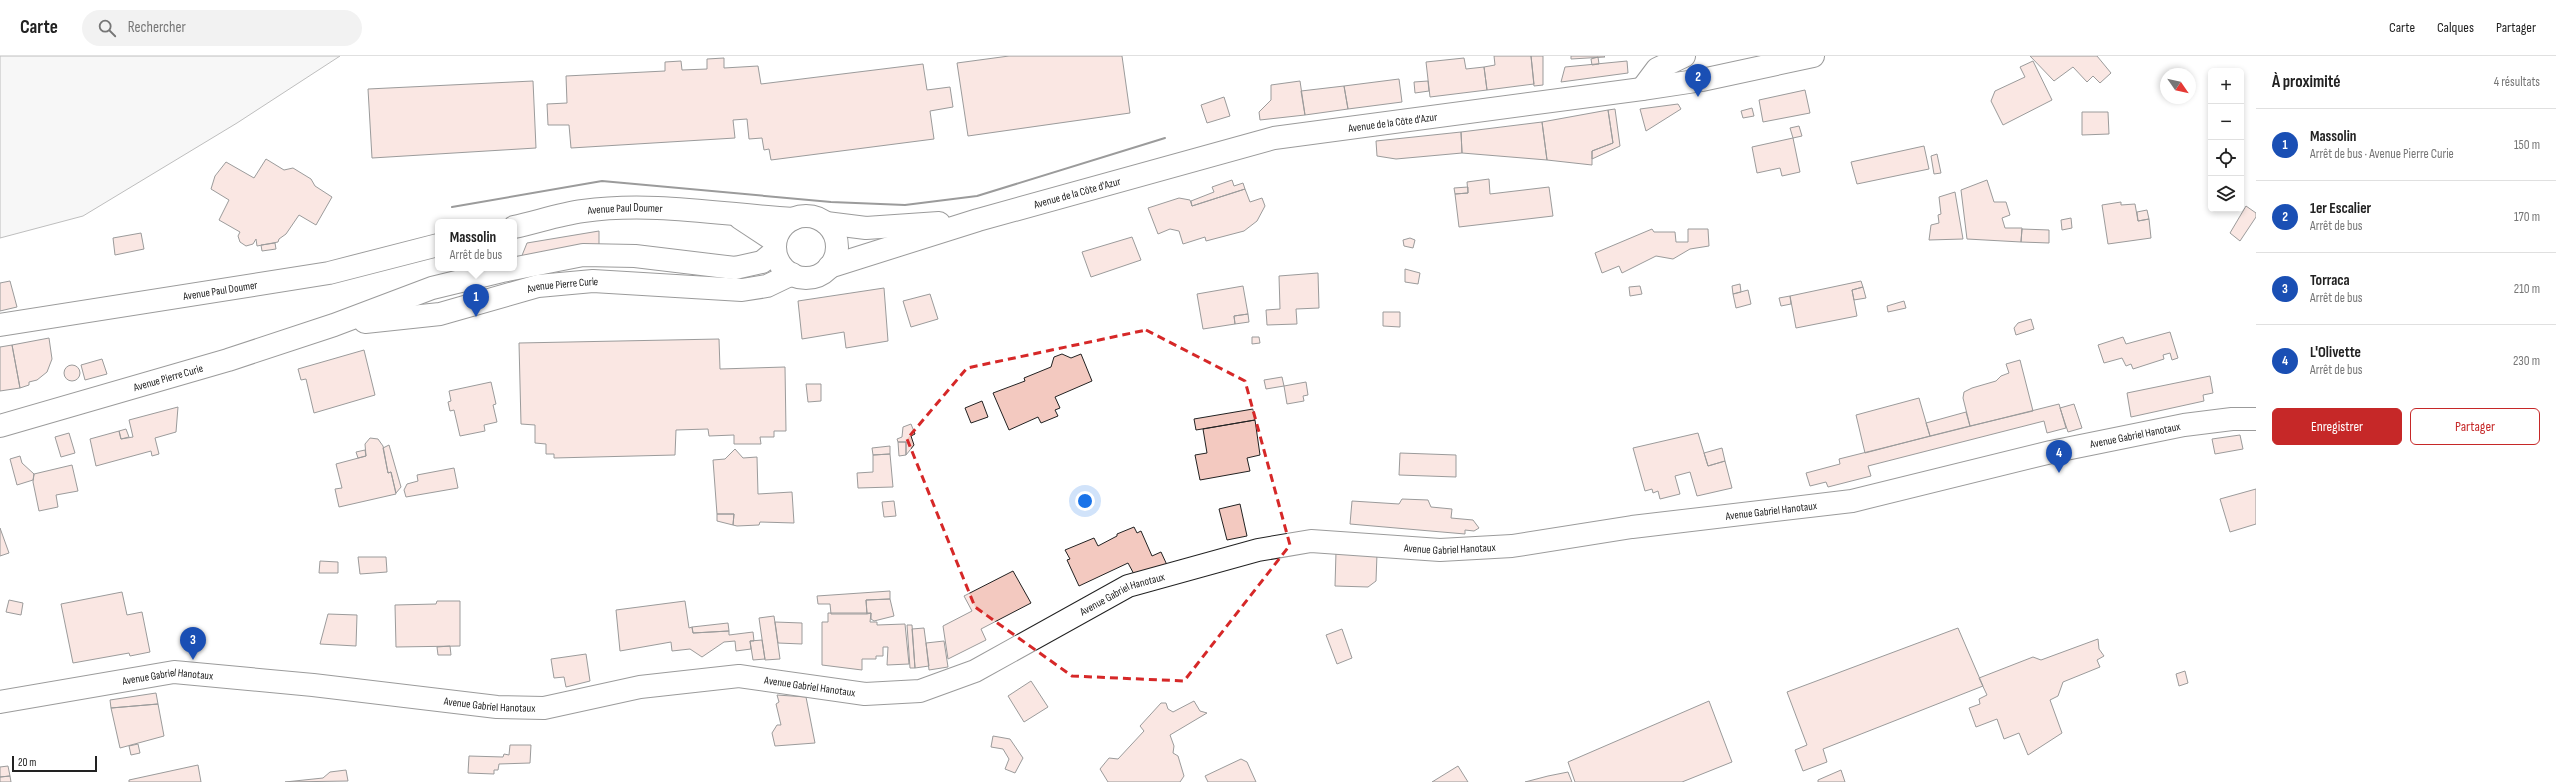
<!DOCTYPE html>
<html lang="fr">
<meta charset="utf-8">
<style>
:root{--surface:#fff;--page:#f2f2f2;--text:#222;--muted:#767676;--line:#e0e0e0;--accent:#c62828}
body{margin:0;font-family:"Sofia Sans Condensed",sans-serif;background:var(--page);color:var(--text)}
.controls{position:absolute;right:12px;top:12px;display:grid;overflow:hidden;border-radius:6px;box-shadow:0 2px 6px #0003}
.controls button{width:36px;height:36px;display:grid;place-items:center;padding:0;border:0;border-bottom:1px solid var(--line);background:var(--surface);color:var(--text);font:20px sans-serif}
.compass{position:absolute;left:2160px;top:12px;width:36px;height:36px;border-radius:50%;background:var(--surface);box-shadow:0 2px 6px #0003;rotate:124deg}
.scale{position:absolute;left:12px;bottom:10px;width:85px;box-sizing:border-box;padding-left:4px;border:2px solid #222;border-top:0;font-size:11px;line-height:14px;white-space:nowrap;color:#222;-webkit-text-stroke:3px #fff;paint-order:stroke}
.you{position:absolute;left:1085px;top:445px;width:14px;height:14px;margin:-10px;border:3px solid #fff;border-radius:50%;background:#1a73e8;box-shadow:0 0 0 6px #1a73e833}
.badge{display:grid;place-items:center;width:26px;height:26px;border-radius:50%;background:var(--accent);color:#fff;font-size:13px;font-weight:700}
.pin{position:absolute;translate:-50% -33px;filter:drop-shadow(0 1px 2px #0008)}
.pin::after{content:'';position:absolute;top:21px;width:14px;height:12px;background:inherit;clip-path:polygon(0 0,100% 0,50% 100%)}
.popup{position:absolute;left:435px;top:163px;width:82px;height:52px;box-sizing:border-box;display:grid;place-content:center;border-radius:6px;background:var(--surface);filter:drop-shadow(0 1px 3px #0005);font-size:13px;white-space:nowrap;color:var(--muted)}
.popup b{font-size:15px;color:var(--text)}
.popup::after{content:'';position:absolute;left:50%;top:100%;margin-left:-8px;border:8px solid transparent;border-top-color:var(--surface)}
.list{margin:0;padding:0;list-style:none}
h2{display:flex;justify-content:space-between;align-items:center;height:52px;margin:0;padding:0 16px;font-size:17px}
h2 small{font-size:13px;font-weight:400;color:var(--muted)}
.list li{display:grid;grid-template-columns:26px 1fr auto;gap:12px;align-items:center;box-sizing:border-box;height:72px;padding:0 16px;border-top:1px solid var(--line)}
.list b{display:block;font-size:15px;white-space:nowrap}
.list p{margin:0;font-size:13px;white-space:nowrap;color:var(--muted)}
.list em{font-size:13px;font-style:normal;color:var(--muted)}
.actions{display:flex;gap:8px;padding:12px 16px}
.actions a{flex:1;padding:9px 0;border:1px solid var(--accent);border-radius:6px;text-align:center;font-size:14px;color:var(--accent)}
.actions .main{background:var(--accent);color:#fff}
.icon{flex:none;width:22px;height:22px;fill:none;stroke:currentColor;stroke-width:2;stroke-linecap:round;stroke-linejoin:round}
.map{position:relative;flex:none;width:2256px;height:726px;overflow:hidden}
header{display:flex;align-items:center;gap:24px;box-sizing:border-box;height:56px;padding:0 20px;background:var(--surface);border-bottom:1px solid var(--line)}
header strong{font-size:19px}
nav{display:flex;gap:22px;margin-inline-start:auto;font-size:14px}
.search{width:280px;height:36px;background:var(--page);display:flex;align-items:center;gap:10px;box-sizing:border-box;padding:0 14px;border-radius:22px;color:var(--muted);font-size:15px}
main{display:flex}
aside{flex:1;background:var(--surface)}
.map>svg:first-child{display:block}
.green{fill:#eee;stroke:#6f6f6f}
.building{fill:#f3c9c0;stroke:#222}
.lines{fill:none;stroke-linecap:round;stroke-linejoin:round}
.minor-casing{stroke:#222;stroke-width:24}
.secondary-casing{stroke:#222;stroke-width:24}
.primary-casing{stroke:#222;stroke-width:24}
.minor{stroke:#fff;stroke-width:22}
.secondary{stroke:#fff;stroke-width:22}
.primary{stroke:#fff;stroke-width:22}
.wall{stroke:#222;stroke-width:2}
.marked{fill:none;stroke:#d62828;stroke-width:3;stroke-dasharray:8 5;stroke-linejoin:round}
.labels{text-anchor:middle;stroke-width:3;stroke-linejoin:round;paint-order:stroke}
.street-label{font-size:11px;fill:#222;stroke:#fff}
</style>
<header>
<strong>Carte</strong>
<div class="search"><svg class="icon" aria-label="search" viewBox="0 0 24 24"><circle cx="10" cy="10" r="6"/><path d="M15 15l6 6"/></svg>Rechercher</div>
<nav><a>Carte</a><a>Calques</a><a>Partager</a></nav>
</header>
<main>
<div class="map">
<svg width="2256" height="726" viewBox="0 0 2256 726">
<rect width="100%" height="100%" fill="#fff"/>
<path class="green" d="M 0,0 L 340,0 L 237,67 L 83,160 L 0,182 Z"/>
<path class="building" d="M 1009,0 L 1122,0 L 1130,57 L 968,80 L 957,7 Z
M 1494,0 L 1531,0 L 1534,28 L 1487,34 L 1484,11 L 1495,9 Z
M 1531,0 L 1543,0 L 1543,29 L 1534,30 Z
M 1571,0 L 1604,0 L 1605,1 L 1571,3 Z
M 2030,0 L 2097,0 L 2111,17 L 2100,27 L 2093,20 L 2087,26 L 2073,11 L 2054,25 Z
M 1598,1 L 1599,8 L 1592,9 L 1591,3 Z
M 724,2 L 724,12 L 758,10 L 761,28 L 923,8 L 927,34 L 950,31 L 953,51 L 930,55 L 934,83 L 771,104 L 769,93 L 764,94 L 762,82 L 749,83 L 747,63 L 733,64 L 735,82 L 571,92 L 569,69 L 548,69 L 547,48 L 567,47 L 566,20 L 665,15 L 665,6 L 681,5 L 682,14 L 707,13 L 707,3 Z
M 1464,2 L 1466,13 L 1484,11 L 1487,34 L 1430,41 L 1426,6 Z
M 1627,5 L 1628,17 L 1561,26 L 1565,11 Z
M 2033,5 L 2052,44 L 2003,69 L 1991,45 L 1995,35 L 2025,21 L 2020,11 Z
M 1399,23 L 1402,46 L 1348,53 L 1344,30 Z
M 533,25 L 536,92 L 372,102 L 368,33 Z
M 1300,25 L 1305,59 L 1260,64 L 1259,56 L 1271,44 L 1271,29 Z
M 1428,25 L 1429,35 L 1415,37 L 1414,26 Z
M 1344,30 L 1348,53 L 1305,59 L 1301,35 Z
M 1805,34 L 1810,57 L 1763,66 L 1759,44 Z
M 1224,41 L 1230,60 L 1207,67 L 1201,49 Z
M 1678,48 L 1681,53 L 1646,75 L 1640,53 Z
M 1752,52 L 1754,60 L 1743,62 L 1741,55 Z
M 1615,53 L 1620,90 L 1592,103 L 1592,95 L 1613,87 L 1608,54 Z
M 1608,54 L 1613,87 L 1592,95 L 1592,109 L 1547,104 L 1542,66 Z
M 2082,56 L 2108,56 L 2109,78 L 2082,79 Z
M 1542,66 L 1547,104 L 1462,97 L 1461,76 Z
M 1799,70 L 1802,80 L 1793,82 L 1790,72 Z
M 1461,76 L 1462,97 L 1396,103 L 1377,100 L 1376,85 Z
M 1793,82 L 1800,116 L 1782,120 L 1780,112 L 1757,117 L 1752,91 Z
M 1924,90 L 1929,113 L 1857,128 L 1851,106 Z
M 1937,98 L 1941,117 L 1934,118 L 1931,100 Z
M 266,103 L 284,114 L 293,112 L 311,123 L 315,130 L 332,141 L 316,169 L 299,159 L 286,178 L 279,183 L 278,186 L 257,190 L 256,183 L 253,188 L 246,190 L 240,186 L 238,180 L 240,176 L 219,164 L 229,144 L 211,133 L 215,120 L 226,106 L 254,122 Z
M 1489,123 L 1490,138 L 1549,131 L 1553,160 L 1459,171 L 1455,138 L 1468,137 L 1467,126 Z
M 1232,124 L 1234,130 L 1243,127 L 1245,133 L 1192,150 L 1191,145 L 1214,136 L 1212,131 Z
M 1987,124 L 1994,146 L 2006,146 L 2010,159 L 2002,162 L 2005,172 L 2022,172 L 2021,186 L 1967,183 L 1961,134 Z
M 1468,131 L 1468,137 L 1455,138 L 1454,132 Z
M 1245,133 L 1250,146 L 1262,142 L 1265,150 L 1257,165 L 1244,175 L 1206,185 L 1205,181 L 1183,188 L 1179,175 L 1170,173 L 1158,178 L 1148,152 L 1179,142 L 1190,144 L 1192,150 Z
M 1955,136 L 1963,183 L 1929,184 L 1931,169 L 1939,167 L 1938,159 L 1941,158 L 1939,141 Z
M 2121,146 L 2121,149 L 2135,148 L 2138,165 L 2149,163 L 2151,182 L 2108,188 L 2102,149 Z
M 2246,150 L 2256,157 L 2256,161 L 2240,185 L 2230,177 Z
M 2147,154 L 2149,163 L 2138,165 L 2137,156 Z
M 2071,162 L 2072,172 L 2062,174 L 2061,164 Z
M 1652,173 L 1654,176 L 1675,176 L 1676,186 L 1688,186 L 1688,173 L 1708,173 L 1709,190 L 1690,193 L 1673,203 L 1656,200 L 1622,217 L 1619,210 L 1602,217 L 1595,197 Z
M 2022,173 L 2049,174 L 2049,187 L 2021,186 Z
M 599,175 L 599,190 L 521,202 L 527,187 Z
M 141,177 L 144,193 L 115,199 L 113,182 Z
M 1132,181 L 1141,204 L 1091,221 L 1082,196 Z
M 1410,182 L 1415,184 L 1413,192 L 1404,190 L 1403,184 Z
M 275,187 L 276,193 L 262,195 L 261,189 Z
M 1405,213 L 1420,217 L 1418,228 L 1405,226 Z
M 1318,217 L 1319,252 L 1296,253 L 1297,268 L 1267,269 L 1266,254 L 1280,253 L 1279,220 Z
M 10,225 L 17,251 L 0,255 L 0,227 Z
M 1861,225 L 1863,231 L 1852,234 L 1857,260 L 1796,272 L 1790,240 Z
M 1740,228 L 1741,236 L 1733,238 L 1732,230 Z
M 1243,230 L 1248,258 L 1234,260 L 1235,268 L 1203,273 L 1197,238 Z
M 1640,230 L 1642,238 L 1630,240 L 1629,231 Z
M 1863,231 L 1866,242 L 1854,244 L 1852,234 Z
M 884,232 L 888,285 L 846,292 L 844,276 L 802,283 L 798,245 Z
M 1748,234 L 1751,248 L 1736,252 L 1733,238 Z
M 930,238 L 938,263 L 911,271 L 903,245 Z
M 1790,240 L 1791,248 L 1781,250 L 1779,242 Z
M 1904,245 L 1906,252 L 1888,256 L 1887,250 Z
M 1383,256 L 1400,256 L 1400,271 L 1383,270 Z
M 1248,258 L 1249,266 L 1235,268 L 1234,260 Z
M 2031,263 L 2034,273 L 2016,279 L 2014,272 L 2018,267 Z
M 2170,276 L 2178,302 L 2172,304 L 2170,297 L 2163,299 L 2164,303 L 2133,313 L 2131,308 L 2126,310 L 2122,302 L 2104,307 L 2098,289 L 2123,281 L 2126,288 Z
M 1252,281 L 1259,281 L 1260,287 L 1252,288 Z
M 49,282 L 52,303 L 47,316 L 37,324 L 29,326 L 29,329 L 20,332 L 12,289 Z
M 719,283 L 720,313 L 785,311 L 786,375 L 774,375 L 774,381 L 760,381 L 761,388 L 734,388 L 734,379 L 709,380 L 708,373 L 676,374 L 675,399 L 554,402 L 554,398 L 546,398 L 546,388 L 535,387 L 535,369 L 521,368 L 519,287 Z
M 12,289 L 20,332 L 0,335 L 0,291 Z
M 364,294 L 375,339 L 314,357 L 306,323 L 301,324 L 298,313 Z
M 1062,298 L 1071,302 L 1081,298 L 1092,325 L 1055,341 L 1060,352 L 1055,354 L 1058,360 L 1041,367 L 1038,361 L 1009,374 L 993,337 L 1025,325 L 1024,322 L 1051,311 L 1054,301 Z
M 102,303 L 107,318 L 85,324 L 81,309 Z
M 2020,304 L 2033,355 L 1970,370 L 1963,342 L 1964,336 L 1972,332 L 1996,325 L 2001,320 L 2009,317 L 2006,308 Z
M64 317a8 8 0 1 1 16 0a8 8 0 1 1-16 0Z
M 2210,320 L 2213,337 L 2203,339 L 2204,345 L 2131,361 L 2127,337 Z
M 1282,321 L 1284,330 L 1266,333 L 1264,324 Z
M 491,326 L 496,348 L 493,349 L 497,366 L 484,369 L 485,375 L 460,380 L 454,354 L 450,355 L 448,346 L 451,345 L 449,335 Z
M 1306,326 L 1308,339 L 1303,340 L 1304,345 L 1287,348 L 1284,330 Z
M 806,328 L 821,328 L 821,345 L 808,346 Z
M 1919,342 L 1930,380 L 1865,397 L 1856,359 Z
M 982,345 L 988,361 L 971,367 L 965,352 Z
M 2059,348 L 2066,372 L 2047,377 L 2044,365 L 1868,410 L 1871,420 L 1828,431 L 1826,426 L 1810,430 L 1806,417 L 1840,408 L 1839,403 Z
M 2074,348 L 2082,372 L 2068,376 L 2060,352 Z
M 178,351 L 176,376 L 155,382 L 159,398 L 152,400 L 151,395 L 96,410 L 90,383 L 119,375 L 121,383 L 133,381 L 129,364 Z
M 1253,353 L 1255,364 L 1196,374 L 1194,363 Z
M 1966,356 L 1970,370 L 1930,380 L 1926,367 Z
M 1255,364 L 1260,399 L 1247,402 L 1250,415 L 1200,424 L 1195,399 L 1207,397 L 1203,373 Z
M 911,368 L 915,378 L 911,380 L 914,389 L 906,399 L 906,386 L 898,386 L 897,383 L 902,381 L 903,371 Z
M 126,373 L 129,381 L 121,383 L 119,375 Z
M 69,377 L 75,397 L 61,401 L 55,381 Z
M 1698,377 L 1708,410 L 1725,405 L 1732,432 L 1697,440 L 1690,416 L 1675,420 L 1680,438 L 1660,443 L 1658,435 L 1653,437 L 1652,433 L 1645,435 L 1633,392 Z
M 2240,379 L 2243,393 L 2215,398 L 2212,383 Z
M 370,382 L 378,383 L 383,390 L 388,417 L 391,416 L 396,438 L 339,451 L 335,433 L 342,432 L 336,408 L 366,400 L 365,388 Z
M 898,386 L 906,386 L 906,399 L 899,400 Z
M 389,389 L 401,431 L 396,437 L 391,416 L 388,417 L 383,392 Z
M 890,390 L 890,398 L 873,399 L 872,392 Z
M 1722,392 L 1725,405 L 1708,410 L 1704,397 Z
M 735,393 L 743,402 L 757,401 L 758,438 L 792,436 L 794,467 L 760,466 L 759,469 L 737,470 L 733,469 L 734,458 L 717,458 L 713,404 L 725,403 Z
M 365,394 L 366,400 L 358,402 L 356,396 Z
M 1400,397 L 1456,399 L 1456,421 L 1399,419 Z
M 890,398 L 893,431 L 858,432 L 857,417 L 873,416 L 873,399 Z
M 20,400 L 22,407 L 34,418 L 33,424 L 17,429 L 10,403 Z
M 72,409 L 78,435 L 56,439 L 58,451 L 39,455 L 33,426 L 34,418 Z
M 454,412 L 458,432 L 406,441 L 404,434 L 407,428 L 418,425 L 417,419 Z
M 2256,433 L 2256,468 L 2230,476 L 2220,443 Z
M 1402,443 L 1428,444 L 1431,451 L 1452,453 L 1451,462 L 1473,464 L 1479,472 L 1474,475 L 1465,474 L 1465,478 L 1350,468 L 1352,445 L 1399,448 Z
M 894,445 L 896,460 L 884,461 L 882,446 Z
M 1240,448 L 1247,480 L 1227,484 L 1219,453 Z
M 717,458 L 734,458 L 733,469 L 717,465 Z
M 1134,471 L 1137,477 L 1141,475 L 1152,500 L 1161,496 L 1167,509 L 1135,520 L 1128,507 L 1079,530 L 1067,504 L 1070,503 L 1065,494 L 1094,482 L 1098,490 L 1117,480 L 1117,478 Z
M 0,472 L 9,497 L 0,500 Z
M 1336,496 L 1377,498 L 1376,525 L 1368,531 L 1335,530 Z
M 358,501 L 386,501 L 387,516 L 360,518 Z
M 320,505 L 338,506 L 338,517 L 319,517 Z
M 1013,515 L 1031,547 L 981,573 L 986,584 L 948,603 L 943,570 L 972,555 L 964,540 Z
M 890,535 L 890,543 L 866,544 L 867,558 L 831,558 L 830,548 L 818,548 L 817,540 Z
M 122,536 L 127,559 L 142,556 L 150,596 L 130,600 L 129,597 L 73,607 L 61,548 Z
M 890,543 L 894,560 L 874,565 L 871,563 L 871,557 L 867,558 L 866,544 Z
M 9,544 L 23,547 L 21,559 L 6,556 Z
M 437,545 L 460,545 L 460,590 L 396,591 L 395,549 L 436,548 Z
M 685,545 L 689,572 L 692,571 L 693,577 L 729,575 L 729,579 L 753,576 L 754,585 L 750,585 L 751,593 L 736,595 L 735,585 L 724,586 L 702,601 L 690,593 L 672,595 L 671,586 L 620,595 L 616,554 Z
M 828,557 L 871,557 L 870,566 L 877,566 L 877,569 L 905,568 L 909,608 L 887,609 L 888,591 L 883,591 L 883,600 L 876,600 L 876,603 L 862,603 L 862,614 L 822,609 L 822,566 L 828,566 Z
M 328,558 L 357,559 L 356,590 L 320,588 Z
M 774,560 L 780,603 L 765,604 L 759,562 Z
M 775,566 L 802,567 L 802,588 L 778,587 Z
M 728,567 L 729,575 L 693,577 L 692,571 Z
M 907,569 L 912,569 L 915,612 L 910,612 Z
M 924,572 L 929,610 L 915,612 L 912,573 Z
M 1958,572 L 1983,630 L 1823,693 L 1827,706 L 1803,715 L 1795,694 L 1807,689 L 1787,636 Z
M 1342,573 L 1352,602 L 1337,608 L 1326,579 Z
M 2098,583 L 2099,593 L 2104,600 L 2097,604 L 2100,611 L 2063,626 L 2058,640 L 2050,644 L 2062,677 L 2028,699 L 2019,677 L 2004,683 L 1997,663 L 1976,671 L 1969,652 L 1980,648 L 1979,643 L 1987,639 L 1979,622 L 2033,601 L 2041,604 Z
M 762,584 L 765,603 L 753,604 L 750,585 Z
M 944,585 L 948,611 L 929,614 L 926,587 Z
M 450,590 L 451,599 L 438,599 L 437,591 Z
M 586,598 L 590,625 L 566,631 L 564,621 L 554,622 L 551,603 Z
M 2185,615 L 2188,627 L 2179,630 L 2176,618 Z
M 1031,625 L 1048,651 L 1024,666 L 1008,640 Z
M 156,637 L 158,648 L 111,652 L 110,644 Z
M 777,639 L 806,641 L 815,687 L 775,690 L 772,677 L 777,669 L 781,669 L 776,648 L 779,646 Z
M 1194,645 L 1200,655 L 1207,657 L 1170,679 L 1174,690 L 1173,697 L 1178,700 L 1184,720 L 1180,726 L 1108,726 L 1100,713 L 1109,702 L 1118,703 L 1144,675 L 1140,670 L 1161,647 L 1166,647 L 1168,653 L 1173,656 Z
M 1709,645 L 1732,706 L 1682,726 L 1575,726 L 1568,706 Z
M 158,648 L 164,680 L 120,692 L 111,652 Z
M 993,680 L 1010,683 L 1023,702 L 1015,717 L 1005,713 L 1009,703 L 1003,693 L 991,691 Z
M 138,688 L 140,697 L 131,699 L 129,690 Z
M 510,689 L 531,689 L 530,707 L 499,708 L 498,714 L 494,714 L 494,718 L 468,717 L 469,700 L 503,701 L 504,698 L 509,699 Z
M 1241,703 L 1247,706 L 1256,726 L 1208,726 L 1205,720 Z
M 198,709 L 201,726 L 129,726 L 129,724 Z
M 8,710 L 10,720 L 0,721 L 0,711 Z
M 1458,710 L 1468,726 L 1432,726 Z
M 346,714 L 348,725 L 285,726 L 323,722 L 330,716 Z
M 1841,714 L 1845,726 L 1818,726 L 1818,724 Z
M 1568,716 L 1572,726 L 1525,726 L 1548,720 Z
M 10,720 L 11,726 L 0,726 L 0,721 Z"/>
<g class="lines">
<defs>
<path id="minor" d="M 1642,33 L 1657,13 L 1684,0"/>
<g id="secondary">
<path d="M 740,162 L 775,185"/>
<path id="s1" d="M 514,171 C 537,166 560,158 583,155 C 652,145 724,159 793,163"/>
<path id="s2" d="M 0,269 L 329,217 L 438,189"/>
<path id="s3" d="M 0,646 L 174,616 L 313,629 L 497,651 L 544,652 L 640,631 L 739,620 L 865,638 L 920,635 L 975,615 L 1128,530 L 1258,494 L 1311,485 L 1440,494 L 1512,490 L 1632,471 L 1852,445 L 2051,396 L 2184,369 L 2232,363 L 2256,363"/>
</g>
<g id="primary">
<circle cx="806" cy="191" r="31"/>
<path d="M 826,167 L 866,172 L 939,167"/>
<path id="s4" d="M 829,211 L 978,164 L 1274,82 L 1642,33 L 1702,24 L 1813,0"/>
<path id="s5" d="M 365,266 L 440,258 L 538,230 L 593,225 L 742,234 L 767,230 L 792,218"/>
<path id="s6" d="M 0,370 L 228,304 L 334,269 L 432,232 L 502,215 L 583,199 L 635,200 L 735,212 L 762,206 L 775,195"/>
</g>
</defs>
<use href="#minor" class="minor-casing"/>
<use href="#secondary" class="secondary-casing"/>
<use href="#primary" class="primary-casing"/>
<use href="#minor" class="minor"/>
<use href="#secondary" class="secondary"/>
<use href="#primary" class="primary"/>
<path class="wall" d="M 452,151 L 602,125 L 831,146 L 905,149 L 977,140 L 1165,82"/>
</g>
<path d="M0 0H2256V726H0ZM 1146,274 L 1245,325 L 1290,489 L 1184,625 L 1072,620 L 975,551 L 907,383 L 967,312 Z" fill="#fff" fill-opacity=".55" fill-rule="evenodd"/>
<path class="marked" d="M 1146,274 L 1245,325 L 1290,489 L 1184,625 L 1072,620 L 975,551 L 907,383 L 967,312 Z"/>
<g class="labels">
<g class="street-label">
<text dy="4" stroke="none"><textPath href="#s4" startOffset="583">Avenue de la Côte d'Azur</textPath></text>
<text dy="4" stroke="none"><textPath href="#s4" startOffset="259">Avenue de la Côte d'Azur</textPath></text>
<text dy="4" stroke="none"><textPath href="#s1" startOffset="113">Avenue Paul Doumer</textPath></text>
<text dy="4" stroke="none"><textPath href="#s5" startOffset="202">Avenue Pierre Curie</textPath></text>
<text dy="4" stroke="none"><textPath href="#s2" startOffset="223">Avenue Paul Doumer</textPath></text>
<text dy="4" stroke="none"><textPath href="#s6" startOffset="175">Avenue Pierre Curie</textPath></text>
<text dy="4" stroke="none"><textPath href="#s3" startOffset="2186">Avenue Gabriel Hanotaux</textPath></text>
<text dy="4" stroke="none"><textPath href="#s3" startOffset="1814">Avenue Gabriel Hanotaux</textPath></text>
<text dy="4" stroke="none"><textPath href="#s3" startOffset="1490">Avenue Gabriel Hanotaux</textPath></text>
<text dy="4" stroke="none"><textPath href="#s3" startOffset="1154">Avenue Gabriel Hanotaux</textPath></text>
<text dy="4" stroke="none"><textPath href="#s3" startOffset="170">Avenue Gabriel Hanotaux</textPath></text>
<text dy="4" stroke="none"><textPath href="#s3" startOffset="818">Avenue Gabriel Hanotaux</textPath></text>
<text dy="4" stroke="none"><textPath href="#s3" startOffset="494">Avenue Gabriel Hanotaux</textPath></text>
</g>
</g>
</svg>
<div class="controls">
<button>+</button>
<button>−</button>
<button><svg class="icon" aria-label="locate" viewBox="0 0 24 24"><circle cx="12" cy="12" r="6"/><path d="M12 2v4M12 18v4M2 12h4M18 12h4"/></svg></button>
<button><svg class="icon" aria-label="layers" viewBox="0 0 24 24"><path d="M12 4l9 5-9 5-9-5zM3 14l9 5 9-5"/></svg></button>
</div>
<svg class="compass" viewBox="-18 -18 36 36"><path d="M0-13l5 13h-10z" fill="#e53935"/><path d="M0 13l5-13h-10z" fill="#767676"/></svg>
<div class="scale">20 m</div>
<div class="you"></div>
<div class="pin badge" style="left:476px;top:261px;background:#1a4fb4">1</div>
<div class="popup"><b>Massolin</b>Arrêt de bus</div>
<div class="pin badge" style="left:1698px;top:41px;background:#1a4fb4">2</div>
<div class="pin badge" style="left:193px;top:604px;background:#1a4fb4">3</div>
<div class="pin badge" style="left:2059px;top:417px;background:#1a4fb4">4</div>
</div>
<aside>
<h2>À proximité<small>4 résultats</small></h2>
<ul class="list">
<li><span class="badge" style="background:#1a4fb4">1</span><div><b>Massolin</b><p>Arrêt de bus · Avenue Pierre Curie</p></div><em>150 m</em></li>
<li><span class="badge" style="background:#1a4fb4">2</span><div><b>1er Escalier</b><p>Arrêt de bus</p></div><em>170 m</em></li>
<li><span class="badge" style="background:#1a4fb4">3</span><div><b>Torraca</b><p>Arrêt de bus</p></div><em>210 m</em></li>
<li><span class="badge" style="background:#1a4fb4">4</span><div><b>L'Olivette</b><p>Arrêt de bus</p></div><em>230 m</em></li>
</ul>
<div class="actions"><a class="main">Enregistrer</a><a>Partager</a></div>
</aside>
</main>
